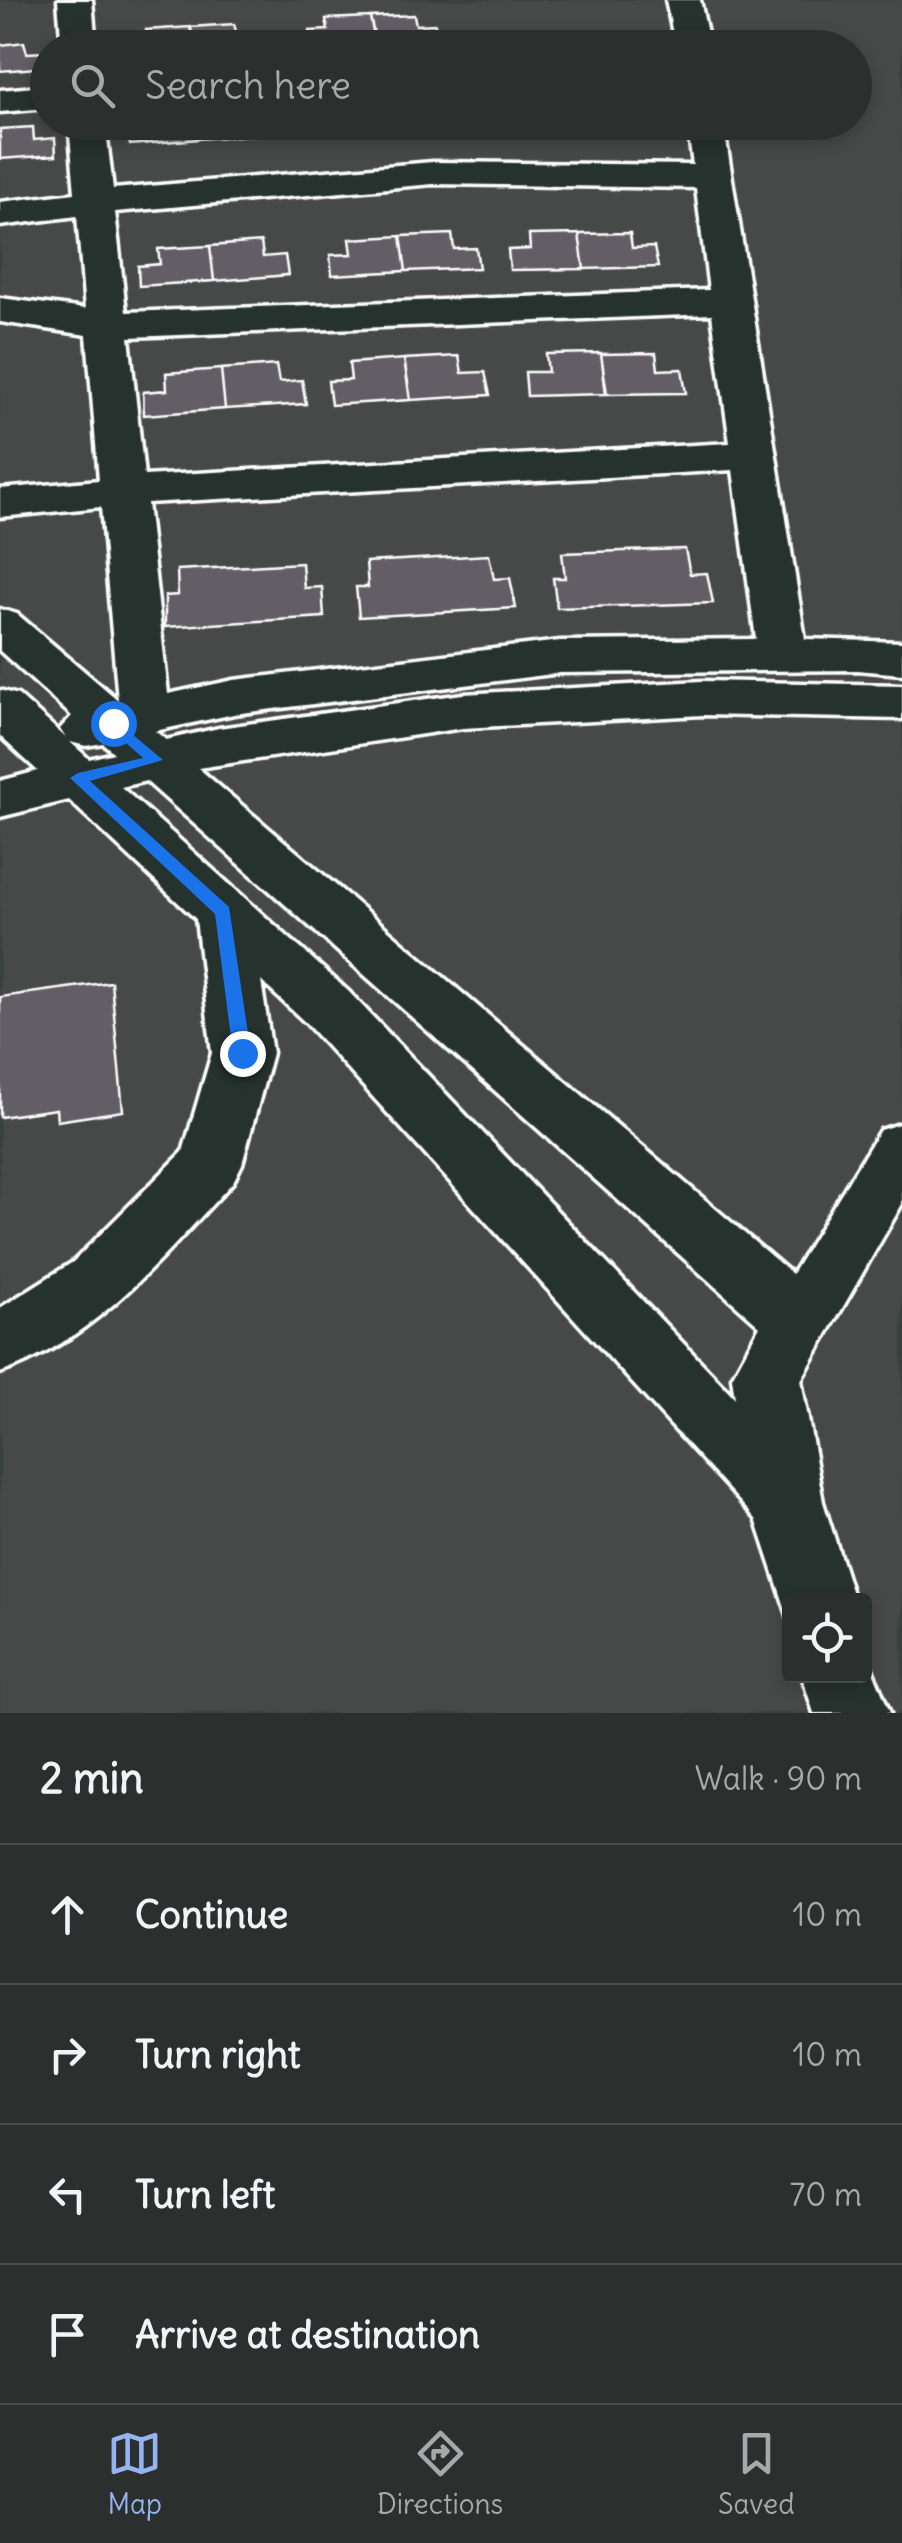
<!DOCTYPE html>
<meta charset="utf-8">
<style>
:root{--surface:#2b302e;--page:#373c3a;--text:#f1f3f6;--muted:#a6a9aa;--line:#474b4a;--accent:#95b2f1}
body{margin:0;font-family:Delius,sans-serif;background:var(--page);color:var(--text)}
.controls{position:absolute;right:30px;bottom:30px;display:grid;overflow:hidden;border-radius:10px;box-shadow:0 5px 15px #0003}
.controls button{width:90px;height:90px;display:grid;place-items:center;padding:0;border:0;border-bottom:2px solid var(--line);background:var(--surface);color:var(--text);font:50px sans-serif}
.stop{position:absolute;width:30px;height:30px;margin:-22px;border:8px solid #1a73e8;border-radius:50%;background:#fff}
.stop.end{background:#1a73e8;border-color:#fff;box-shadow:0 2px 10px #0008}
.list{margin:0;padding:0;list-style:none}
h2{display:flex;justify-content:space-between;align-items:center;height:130px;margin:0;padding:0 40px;font-size:42px}
h2 small{font-size:32px;font-weight:400;color:var(--muted)}
.list li{display:grid;grid-template-columns:65px 1fr auto;gap:30px;align-items:center;box-sizing:border-box;height:140px;padding:0 40px;border-top:2px solid var(--line)}
.list b{display:block;font-size:38px;white-space:nowrap}
.list em{font-size:32px;font-style:normal;color:var(--muted)}
.icon{flex:none;width:55px;height:55px;fill:none;stroke:currentColor;stroke-width:2;stroke-linecap:round;stroke-linejoin:round}
.map{position:relative;flex:none;width:902px;height:1713px;overflow:hidden}
.search{position:absolute;background:var(--surface);box-shadow:0 5px 15px #0003;left:30px;right:30px;top:30px;height:110px;display:flex;align-items:center;gap:25px;box-sizing:border-box;padding:0 35px;border-radius:55px;color:var(--muted);font-size:38px}
.sheet{height:690px;background:var(--surface)}
nav{display:flex;justify-content:space-around;align-items:center;box-sizing:border-box;height:140px;border-top:2px solid var(--line);background:var(--surface);font-size:28px;color:var(--muted)}
nav a{display:grid;justify-items:center;gap:5px}
nav .on{color:var(--accent)}
.map>svg:first-child{display:block}
.built{fill:#46494a;fill-rule:evenodd}
.building{fill:#645d66;stroke:#fff;stroke-width:2.5}
.lines{fill:none;stroke-linecap:round;stroke-linejoin:round}
.minor-casing{stroke:#fff;stroke-width:7}
.minor{fill:#26332d;fill-rule:evenodd}
.route{fill:#1a73e8}
</style>
<div class="map">
<svg width="902" height="1713" viewBox="0 0 902 1713">
<rect width="100%" height="100%" fill="#39403e"/>
<filter id="ink" filterUnits="userSpaceOnUse"><feTurbulence type="fractalNoise" baseFrequency=".01" numOctaves="2"/><feDisplacementMap in="SourceGraphic" scale="20" xChannelSelector="R" yChannelSelector="G"/><feConvolveMatrix kernelMatrix="1 2 1 2 8 2 1 2 1" color-interpolation-filters="sRGB"/></filter>
<g filter="url(#ink)">
<path class="built" d="M 0,0 L 902,0 L 902,1713 L 0,1713 ZM 48,48 L 854,48 L 854,122 L 48,122 ZM 790,1600 L 864,1600 L 864,1676 L 790,1676 Z"/>
<path class="building" d="M 414,15 L 416,25 L 435,24 L 438,39 L 376,42 L 370,17 Z
M 370,17 L 375,42 L 312,46 L 310,31 L 328,30 L 326,19 Z
M 234,24 L 237,35 L 255,33 L 259,48 L 194,48 L 191,27 Z
M 190,27 L 194,48 L 130,48 L 129,43 L 148,41 L 146,30 Z
M 24,42 L 27,53 L 46,52 L 48,67 L 0,71 L 0,45 Z
M 147,122 L 195,122 L 198,139 L 130,145 L 127,128 L 147,126 Z
M 195,122 L 263,122 L 265,134 L 198,139 Z
M 325,122 L 393,122 L 393,127 L 326,130 Z
M 393,122 L 460,122 L 460,124 L 393,127 Z
M 33,127 L 34,140 L 55,138 L 56,155 L 0,159 L 0,129 Z
M 630,233 L 632,248 L 654,247 L 658,267 L 584,269 L 579,234 Z
M 452,234 L 454,249 L 476,248 L 479,268 L 406,271 L 401,236 Z
M 579,234 L 584,269 L 510,270 L 508,250 L 530,249 L 529,235 Z
M 401,236 L 406,271 L 332,275 L 330,255 L 352,254 L 350,239 Z
M 261,242 L 263,257 L 285,255 L 288,275 L 214,281 L 210,246 Z
M 210,246 L 214,281 L 139,286 L 138,266 L 160,264 L 158,249 Z
M 601,353 L 606,394 L 527,396 L 525,372 L 548,372 L 546,354 Z
M 656,353 L 658,370 L 682,369 L 686,393 L 607,394 L 601,354 Z
M 459,356 L 462,373 L 485,372 L 490,395 L 411,400 L 404,359 Z
M 404,359 L 410,400 L 331,405 L 328,381 L 351,380 L 349,363 Z
M 276,365 L 279,382 L 302,380 L 306,404 L 225,409 L 221,369 Z
M 221,369 L 225,409 L 144,415 L 143,392 L 167,390 L 166,373 Z
M 685,549 L 690,574 L 707,573 L 713,603 L 557,608 L 553,578 L 565,578 L 562,553 Z
M 489,555 L 494,579 L 510,578 L 516,608 L 359,617 L 356,587 L 368,587 L 366,562 Z
M 302,563 L 304,588 L 322,587 L 324,617 L 165,627 L 165,596 L 178,595 L 177,570 Z
M 111,982 L 123,1111 L 57,1121 L 56,1109 L 0,1117 L 0,997 Z"/>
<g class="lines">
<defs>
<path id="minor" d="M 58,0 L 92,0 L 96,48 L 62,48 Z
M 666,0 L 700,0 L 710,48 L 676,48 Z
M 48,86 L 48,108 L 0,112 L 0,90 Z
M 69,122 L 105,122 L 113,189 L 433,162 L 693,165 L 687,122 L 723,122 L 805,639 L 902,642 L 902,674 L 857,670 L 560,673 L 234,714 L 155,731 L 166,740 L 219,728 L 463,694 L 702,681 L 902,685 L 902,719 L 702,715 L 463,728 L 198,768 L 792,1274 L 880,1130 L 902,1123 L 902,1204 L 801,1380 L 823,1502 L 854,1600 L 790,1600 L 790,1622 L 756,1519 L 306,1023 L 261,981 L 272,1053 L 242,1164 L 233,1182 C 165,1254 97,1339 0,1373 L 0,1308 L 73,1262 L 183,1152 L 212,1053 L 196,919 L 69,800 L 0,817 L 0,781 L 38,771 L 0,736 L 0,690 L 18,695 L 66,738 L 60,729 L 72,716 L 0,651 L 0,609 L 17,614 L 118,700 L 101,507 L 0,517 L 0,489 L 99,480 L 87,335 L 0,322 L 0,298 L 85,309 L 77,216 L 0,226 L 0,202 L 75,193 ZM 433,184 L 696,188 L 709,290 L 126,312 L 115,212 ZM 712,314 L 730,443 L 144,476 L 129,337 ZM 733,470 L 756,639 L 560,641 L 234,680 L 168,694 L 147,503 ZM 70,742 L 86,746 L 103,743 L 114,753 L 89,759 ZM 146,781 L 760,1326 L 732,1377 L 735,1398 L 348,991 L 121,787 Z
M 864,1649 L 890,1713 L 814,1713 L 802,1676 L 864,1676 Z"/>
</defs>
<use href="#minor" class="minor-casing"/>
<use href="#minor" class="minor"/>
</g>
</g>
<path class="route" d="M 113,718 L 163,760 L 90,781 L 229,907 L 251,1053 L 249,1058 L 242,1060 L 233,1053 L 215,914 L 70,778 L 78,773 L 143,758 L 108,727 L 106,723 Z"/>
</svg>
<div class="controls">
<button><svg class="icon" aria-label="locate" viewBox="0 0 24 24"><circle cx="12" cy="12" r="6"/><path d="M12 2v4M12 18v4M2 12h4M18 12h4"/></svg></button>
</div>
<div class="stop" style="left:113px;top:723px"></div>
<div class="stop end" style="left:242px;top:1053px"></div>
<div class="search"><svg class="icon" aria-label="search" viewBox="0 0 24 24"><circle cx="10" cy="10" r="6"/><path d="M15 15l6 6"/></svg>Search here</div>
</div>
<section class="sheet">
<h2>2 min<small>Walk · 90 m</small></h2>
<ul class="list">
<li><svg class="icon" aria-label="ahead" viewBox="0 0 24 24"><path d="M12 20V5M6 11l6-6 6 6"/></svg><div><b>Continue</b></div><em>10 m</em></li>
<li><svg class="icon" aria-label="right" viewBox="0 0 24 24"><path d="M7 20v-9h11M14 6l5 5-5 5"/></svg><div><b>Turn right</b></div><em>10 m</em></li>
<li><svg class="icon" aria-label="left" viewBox="0 0 24 24"><path d="M17 20v-9H6M10 6l-5 5 5 5"/></svg><div><b>Turn left</b></div><em>70 m</em></li>
<li><svg class="icon" aria-label="arrive" viewBox="0 0 24 24"><path d="M6 21V4h12l-3 4 3 4H6"/></svg><div><b>Arrive at destination</b></div></li>
</ul>
</section>
<nav>
<a class="on"><svg class="icon" aria-label="map" viewBox="0 0 24 24"><path d="M3 6l6-2 6 2 6-2v14l-6 2-6-2-6 2zM9 4v14M15 6v14"/></svg>Map</a>
<a><svg class="icon" aria-label="directions" viewBox="0 0 24 24"><path d="M12 3l9 9-9 9-9-9zM9 14v-3h6M13 9l2 2-2 2"/></svg>Directions</a>
<a><svg class="icon" aria-label="saved" viewBox="0 0 24 24"><path d="M7 4h10v16l-5-4-5 4z"/></svg>Saved</a>
</nav>
